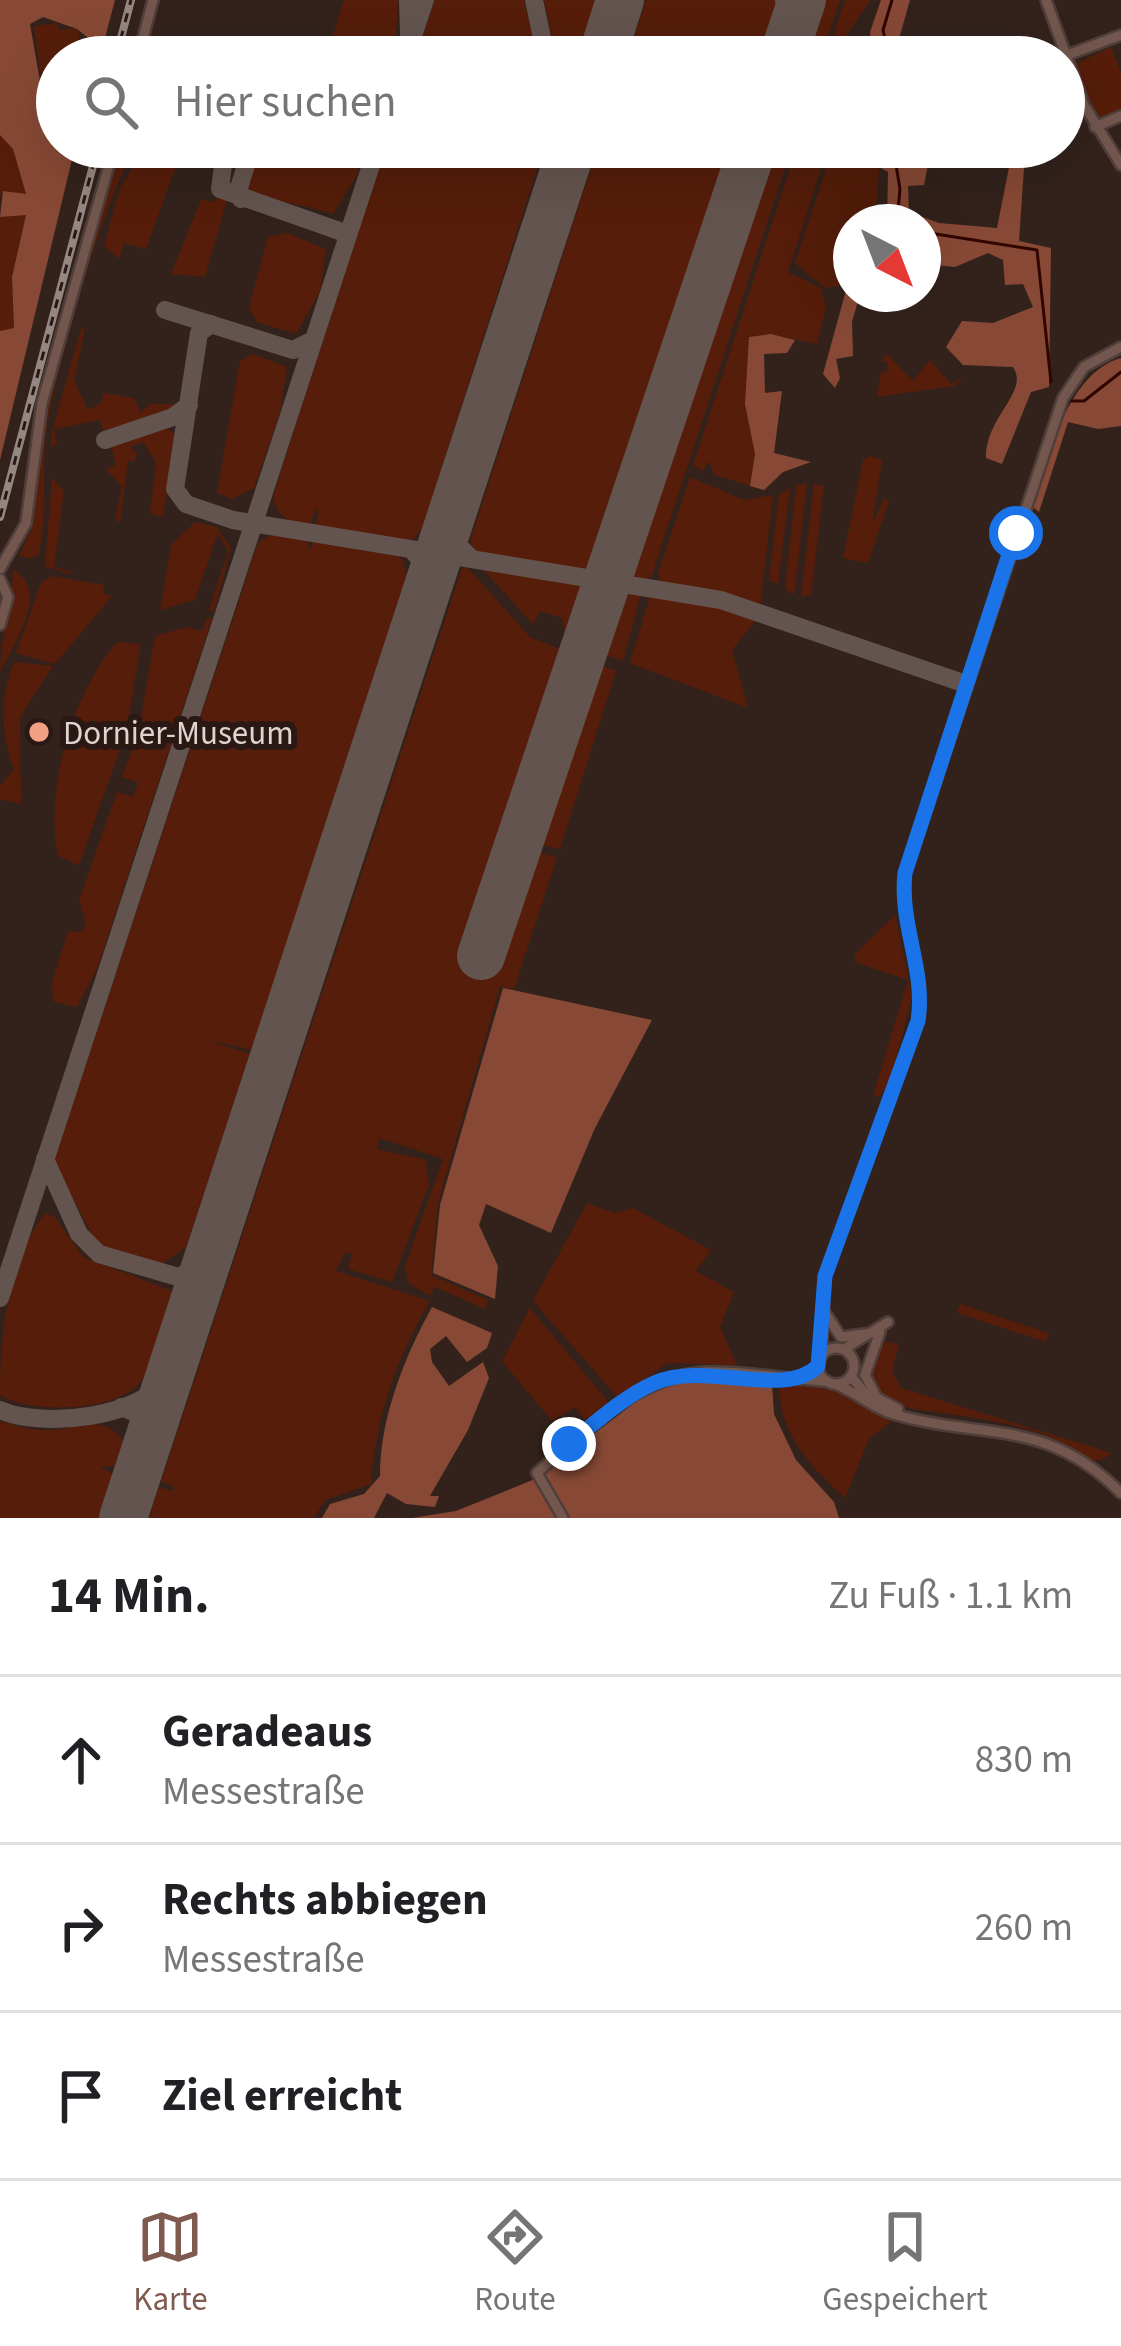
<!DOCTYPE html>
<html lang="de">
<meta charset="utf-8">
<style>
:root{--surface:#fff;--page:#f2f2f2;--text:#202124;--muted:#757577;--line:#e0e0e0;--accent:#7f5a4f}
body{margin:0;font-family:"Source Sans 3",sans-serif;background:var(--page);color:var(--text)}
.compass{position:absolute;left:833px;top:204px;width:108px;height:108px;border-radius:50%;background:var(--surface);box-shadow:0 12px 48px #0002;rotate:138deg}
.stop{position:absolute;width:36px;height:36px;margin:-27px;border:9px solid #1a73e8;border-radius:50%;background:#fff}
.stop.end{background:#1a73e8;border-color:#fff;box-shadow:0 3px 12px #0008}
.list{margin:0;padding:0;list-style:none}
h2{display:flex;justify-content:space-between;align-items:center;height:156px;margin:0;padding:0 48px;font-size:51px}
h2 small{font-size:39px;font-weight:400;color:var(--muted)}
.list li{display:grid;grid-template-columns:78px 1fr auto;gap:36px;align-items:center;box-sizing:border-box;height:168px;padding:0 48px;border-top:3px solid var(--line)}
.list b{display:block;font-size:45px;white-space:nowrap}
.list p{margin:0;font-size:39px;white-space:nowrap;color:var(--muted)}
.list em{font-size:39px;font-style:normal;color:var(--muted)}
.icon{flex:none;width:66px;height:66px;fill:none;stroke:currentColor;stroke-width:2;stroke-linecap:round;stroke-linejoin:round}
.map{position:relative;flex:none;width:1121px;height:1518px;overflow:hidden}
.search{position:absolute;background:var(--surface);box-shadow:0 12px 48px #0002;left:36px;right:36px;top:36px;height:132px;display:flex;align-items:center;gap:30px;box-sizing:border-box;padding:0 42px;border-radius:66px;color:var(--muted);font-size:45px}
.sheet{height:660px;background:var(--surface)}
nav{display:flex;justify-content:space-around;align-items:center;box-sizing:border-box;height:168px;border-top:3px solid var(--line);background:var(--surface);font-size:33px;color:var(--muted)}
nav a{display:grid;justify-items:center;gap:6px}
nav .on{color:var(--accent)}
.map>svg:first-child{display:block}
.green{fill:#551d0a}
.forest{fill:#874935}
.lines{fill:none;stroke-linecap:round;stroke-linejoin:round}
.stream{stroke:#300500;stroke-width:3}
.taxiway{stroke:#64544f;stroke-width:18}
.runway{stroke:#64544f;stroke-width:48}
.minor-casing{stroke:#4f3e39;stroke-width:14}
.minor{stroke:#73574e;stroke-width:9}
.rail-casing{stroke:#958782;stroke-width:8}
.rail{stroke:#291813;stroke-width:3;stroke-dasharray:9;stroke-linecap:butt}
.route{stroke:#1a73e8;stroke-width:15}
.poi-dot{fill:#f39f84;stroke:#291813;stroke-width:4.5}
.labels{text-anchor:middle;stroke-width:12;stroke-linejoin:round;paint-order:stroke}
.poi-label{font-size:33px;fill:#e0d4d0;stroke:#291813;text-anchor:start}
</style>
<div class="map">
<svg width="1121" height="1518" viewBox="0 0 1121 1518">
<rect width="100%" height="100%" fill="#33221c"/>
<path class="green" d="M 344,0 L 398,0 L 395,57 L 326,57 Z
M 435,0 L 524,0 L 537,57 L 416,57 Z
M 544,0 L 597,0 L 578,57 L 556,57 Z
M 646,0 L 840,0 L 821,57 L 628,57 Z
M 845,0 L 870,0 L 834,55 L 830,44 Z
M 57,23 L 59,30 L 78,28 L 81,57 L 57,57 L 57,98 L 44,99 L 34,26 Z
M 1111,47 L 1121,73 L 1121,112 L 1100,119 L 1089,106 L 1076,64 Z
M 0,135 L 13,149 L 26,195 L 3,191 L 0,197 Z
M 120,147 L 137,147 C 107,187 52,380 46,435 C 42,475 47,513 39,554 L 29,559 L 19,555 L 31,530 L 47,402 Z
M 258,147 L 366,147 L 357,175 L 333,214 C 302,204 273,202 243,192 Z
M 386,147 L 544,147 L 423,526 L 414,539 L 402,540 L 316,526 L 318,506 L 309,525 C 289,522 277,518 273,496 Z
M 598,147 L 792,147 L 652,575 L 645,581 L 476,553 L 470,541 Z
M 797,147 L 828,147 L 788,272 L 821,288 L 826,307 L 817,344 L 771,334 L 749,337 L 755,454 L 750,486 L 714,475 L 709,461 L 703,471 L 693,465 Z
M 833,147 L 878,147 L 880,156 L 875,222 L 851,222 L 839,286 L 825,288 L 795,263 Z
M 139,156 L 169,166 L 178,161 L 146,249 L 124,243 L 119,259 L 104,246 L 119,190 Z
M 219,193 L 227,200 L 205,277 L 171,274 L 201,199 L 214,202 Z
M 26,214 L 12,277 L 14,329 L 0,331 L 0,217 Z
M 287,233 L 326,249 L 320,291 L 296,334 L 257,322 L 249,307 L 268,237 Z
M 85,328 L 74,380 L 88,410 L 101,403 L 104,393 L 134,398 L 140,412 L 150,404 L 175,404 L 174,408 L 104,432 L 100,420 L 54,429 L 57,445 L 51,446 L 51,435 L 81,329 Z
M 253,354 L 287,367 L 280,412 L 254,488 L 232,499 L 217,493 L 240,361 Z
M 887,354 L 913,381 L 930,360 L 951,384 L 966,376 L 954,386 L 877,397 L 881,372 L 887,372 L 888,362 L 881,361 Z
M 166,428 L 177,435 L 163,518 L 150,513 L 156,462 L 143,442 L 130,447 L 137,454 L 134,462 L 128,461 L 120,522 L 115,521 L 122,486 L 105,469 L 116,465 L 111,447 Z
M 869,456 L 882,460 L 872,525 L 884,498 L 889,500 L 868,563 L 843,558 L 863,460 Z
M 690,477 L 744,500 L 773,495 L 760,608 L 660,582 L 658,573 Z
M 52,478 L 64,491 L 54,567 L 73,572 L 69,574 L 45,566 Z
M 807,483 L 794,595 L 785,589 L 796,486 Z
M 814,484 L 824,486 L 811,594 L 801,597 Z
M 790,488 L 778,584 L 769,580 L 779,495 Z
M 195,522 L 217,527 L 231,548 L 214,612 L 209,610 L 228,551 L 218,533 L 195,600 L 160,610 L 171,545 Z
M 272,534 L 306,539 L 310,551 L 313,540 L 393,553 L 402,559 L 407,575 L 252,1050 L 208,1040 L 250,1054 L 186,1247 L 160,1265 L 106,1248 L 93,1237 L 54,1162 L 258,543 Z
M 478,564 L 642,590 L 623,661 C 599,652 564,648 562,618 L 540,611 L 533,624 Z
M 462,568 L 468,568 L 530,637 L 616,671 L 560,849 L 518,839 L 518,845 L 557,858 L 514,989 L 500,987 L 438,1203 L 431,1275 L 488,1300 L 485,1309 L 435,1287 L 430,1296 L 408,1283 L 405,1266 L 443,1159 L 379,1138 L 377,1149 L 426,1160 L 429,1185 L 392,1282 L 348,1269 L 352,1254 L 345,1252 L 336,1271 L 430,1301 C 397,1357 375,1419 371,1484 L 325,1500 L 314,1518 L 149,1518 L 159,1487 L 173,1491 L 174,1486 L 161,1482 Z
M 13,569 C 51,592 14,642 0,673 C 0,636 12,604 13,569 Z
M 51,576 L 104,585 L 103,594 L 112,596 L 55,664 L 16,653 L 41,583 Z
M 657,591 L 759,616 L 732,650 L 748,708 L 630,663 L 650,597 Z
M 207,617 L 212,619 L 97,969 L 77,1007 L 54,1002 L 51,986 L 68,931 L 81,932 L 86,924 L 79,900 L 117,792 L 133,797 L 138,783 L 122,777 L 139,731 L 155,636 L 186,627 L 202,631 Z
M 117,642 L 141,644 L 126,732 L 79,865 L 58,856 C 44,789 73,693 117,642 Z
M 14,662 L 53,666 L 20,717 L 21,804 L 0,799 L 0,786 L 14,769 C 0,733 0,698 14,662 Z
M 895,915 L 912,996 L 890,1082 L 879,1097 L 873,1096 L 908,980 L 855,962 L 855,954 Z
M 587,1203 L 615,1213 L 633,1208 L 711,1250 L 696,1271 L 734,1292 L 720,1327 L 737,1365 L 667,1363 L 619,1399 L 533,1301 Z
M 45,1213 L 55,1217 L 83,1257 L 172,1291 C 163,1318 158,1356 142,1380 C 120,1413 30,1414 0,1395 C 0,1333 7,1264 45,1213 Z
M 960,1304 L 1049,1333 L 1046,1342 L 957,1313 Z
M 530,1308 L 611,1405 L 587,1423 L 575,1407 L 552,1421 L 502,1361 Z
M 880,1341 L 899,1344 L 892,1371 L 901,1388 L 1112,1453 C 1088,1473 1076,1449 1054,1439 C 1004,1417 947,1416 894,1405 L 883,1400 L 868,1379 Z
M 820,1384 L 844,1391 L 893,1420 L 869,1439 L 845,1498 C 811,1468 779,1432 779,1386 Z
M 0,1421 C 16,1426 32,1431 50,1430 C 79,1429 103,1412 123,1441 L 114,1466 L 100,1467 L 113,1474 L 99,1518 L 0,1518 Z"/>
<path class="forest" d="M 0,0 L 115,0 L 102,49 L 77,29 L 43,17 L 30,24 L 44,104 L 57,104 L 57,147 L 75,147 L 0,460 L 0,331 L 14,328 L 12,277 L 26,215 L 0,217 L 3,191 L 26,194 L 13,149 L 0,135 Z
M 881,0 L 910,0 L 899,39 L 902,57 L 872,57 L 870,32 Z
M 876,147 L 903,147 L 903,154 L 929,160 L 924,185 L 908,186 L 909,212 L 939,223 L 997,228 L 1013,147 L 1029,147 L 1033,160 L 1024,168 L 1019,241 L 1051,248 L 1049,387 L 1031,392 L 1002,464 L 986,458 C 985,417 1030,392 1013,367 L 963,365 L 946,347 L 962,321 L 993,323 L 1033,307 L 1023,284 L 1005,285 L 1003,260 L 988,253 L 955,267 L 926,264 L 923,222 L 887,222 L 888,172 L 877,166 Z
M 851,272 L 851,294 L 860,294 L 852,322 L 853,356 L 836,359 L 840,378 L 835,388 L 823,374 Z
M 771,334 L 795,340 L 787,353 L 764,354 L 765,393 L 782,391 L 774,453 L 811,462 L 783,472 L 764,490 L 750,486 L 755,454 L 745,404 L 749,337 Z
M 1121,358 L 1121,426 L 1098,429 L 1068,422 L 1039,512 L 1032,506 C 1048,458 1067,373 1121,358 Z
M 503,988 L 652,1020 L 595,1128 L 551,1233 L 486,1204 L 479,1225 L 498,1266 L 495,1299 L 433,1273 L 440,1205 Z
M 432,1307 L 492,1333 L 487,1348 L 467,1362 L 446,1336 L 430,1349 L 432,1362 L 449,1386 L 483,1362 L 489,1378 L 468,1430 L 430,1496 L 439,1496 L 435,1507 L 406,1504 L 387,1493 L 374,1518 L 322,1518 L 330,1504 L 364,1494 L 380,1476 C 380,1418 404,1358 432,1307 Z
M 698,1377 L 741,1378 L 772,1385 L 774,1414 L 796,1460 L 834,1502 L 839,1518 L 412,1518 L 456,1511 L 535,1479 L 655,1387 Z"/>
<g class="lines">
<path class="stream" d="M 889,57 L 883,30 L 892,0
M 893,147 L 900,189 L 897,222
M 923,232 L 1037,250 L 1051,382
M 1072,401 L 1084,401 L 1121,372"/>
<path class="taxiway" d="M 408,0 L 409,34
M 534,0 L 546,57
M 784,0 L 793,27
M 406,57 L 425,0
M 232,148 L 248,159 L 238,191 L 241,199
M 224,157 L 220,189 L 348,234
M 545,228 L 557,147
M 165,310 L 293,350 L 313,340
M 211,324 L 199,333 L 175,489 L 186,504 L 233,520 L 721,600 L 960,682
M 105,440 L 173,417 L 189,405
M 451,518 L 454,541 L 470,557
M 411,549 L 427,567 L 428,587 L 437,568 L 461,556
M 45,1159 L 79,1234 L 99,1254 L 178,1277 L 198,1268 L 211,1249
M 0,1298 L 377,147
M 121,1407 L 143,1416 L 150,1438
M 0,1410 C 43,1429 145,1418 170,1374"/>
<path class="runway" d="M 602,57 L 620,0
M 783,57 L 802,0
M 481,956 L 753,147
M 123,1518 L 572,147"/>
<defs>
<path id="minor" d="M 1046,0 L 1084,105 L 1121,165
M 1065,56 L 1121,35
M 138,57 L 153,0
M 1095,127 L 1121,116
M 0,569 L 26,523 L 42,403 L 114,147
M 0,579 L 8,597 L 0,625
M 824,1311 L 841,1337 L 880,1332
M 880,1332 L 865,1375 L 877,1398 L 898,1409
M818 1366a18 18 0 1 1 36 0a18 18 0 1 1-36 0Z
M 844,1349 L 888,1322
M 821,1357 L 825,1276 L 918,1021 C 926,969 899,925 905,873 L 1063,398 L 1084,367 L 1121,347
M 851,1376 L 871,1401
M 835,1384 C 856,1392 871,1407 893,1414 C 983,1440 1045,1417 1121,1493
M 563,1518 L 537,1473 C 582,1432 633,1382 695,1373 C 731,1368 789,1380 827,1381"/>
</defs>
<use href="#minor" class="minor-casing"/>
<use href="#minor" class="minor"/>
<defs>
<path id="rail" d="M 116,57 L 131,0
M 0,517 L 98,147"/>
</defs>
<use href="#rail" class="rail-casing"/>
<use href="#rail" class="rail"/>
</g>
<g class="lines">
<path class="route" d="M 569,1444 C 595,1423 623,1397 654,1383 C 706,1360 783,1400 818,1366 L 825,1276 L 918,1021 C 926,969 899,925 905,873 L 1016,533"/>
</g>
<circle class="poi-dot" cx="39" cy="732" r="12"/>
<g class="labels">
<g class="poi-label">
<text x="63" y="744">Dornier-Museum</text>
</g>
</g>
</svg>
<svg class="compass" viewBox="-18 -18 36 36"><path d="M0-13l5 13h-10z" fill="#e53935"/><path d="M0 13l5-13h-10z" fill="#757577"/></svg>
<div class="stop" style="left:1016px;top:533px"></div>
<div class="stop end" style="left:569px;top:1444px"></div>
<div class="search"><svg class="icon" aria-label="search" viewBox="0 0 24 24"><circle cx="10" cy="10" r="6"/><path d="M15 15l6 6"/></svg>Hier suchen</div>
</div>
<section class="sheet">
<h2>14 Min.<small>Zu Fuß · 1.1 km</small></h2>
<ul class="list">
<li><svg class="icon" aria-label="ahead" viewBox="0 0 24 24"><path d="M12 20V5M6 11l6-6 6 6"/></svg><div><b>Geradeaus</b><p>Messestraße</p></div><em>830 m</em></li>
<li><svg class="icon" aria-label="right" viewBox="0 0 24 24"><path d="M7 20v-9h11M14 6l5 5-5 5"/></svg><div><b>Rechts abbiegen</b><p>Messestraße</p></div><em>260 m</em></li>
<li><svg class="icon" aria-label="arrive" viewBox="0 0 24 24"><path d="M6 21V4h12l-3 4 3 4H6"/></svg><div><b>Ziel erreicht</b></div></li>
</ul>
</section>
<nav>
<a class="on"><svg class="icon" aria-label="map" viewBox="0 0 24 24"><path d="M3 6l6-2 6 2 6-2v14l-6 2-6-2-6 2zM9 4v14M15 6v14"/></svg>Karte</a>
<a><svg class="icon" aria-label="directions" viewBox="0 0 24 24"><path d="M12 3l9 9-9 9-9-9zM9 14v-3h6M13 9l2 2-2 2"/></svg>Route</a>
<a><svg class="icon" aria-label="saved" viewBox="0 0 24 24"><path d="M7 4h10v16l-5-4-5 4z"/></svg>Gespeichert</a>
</nav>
